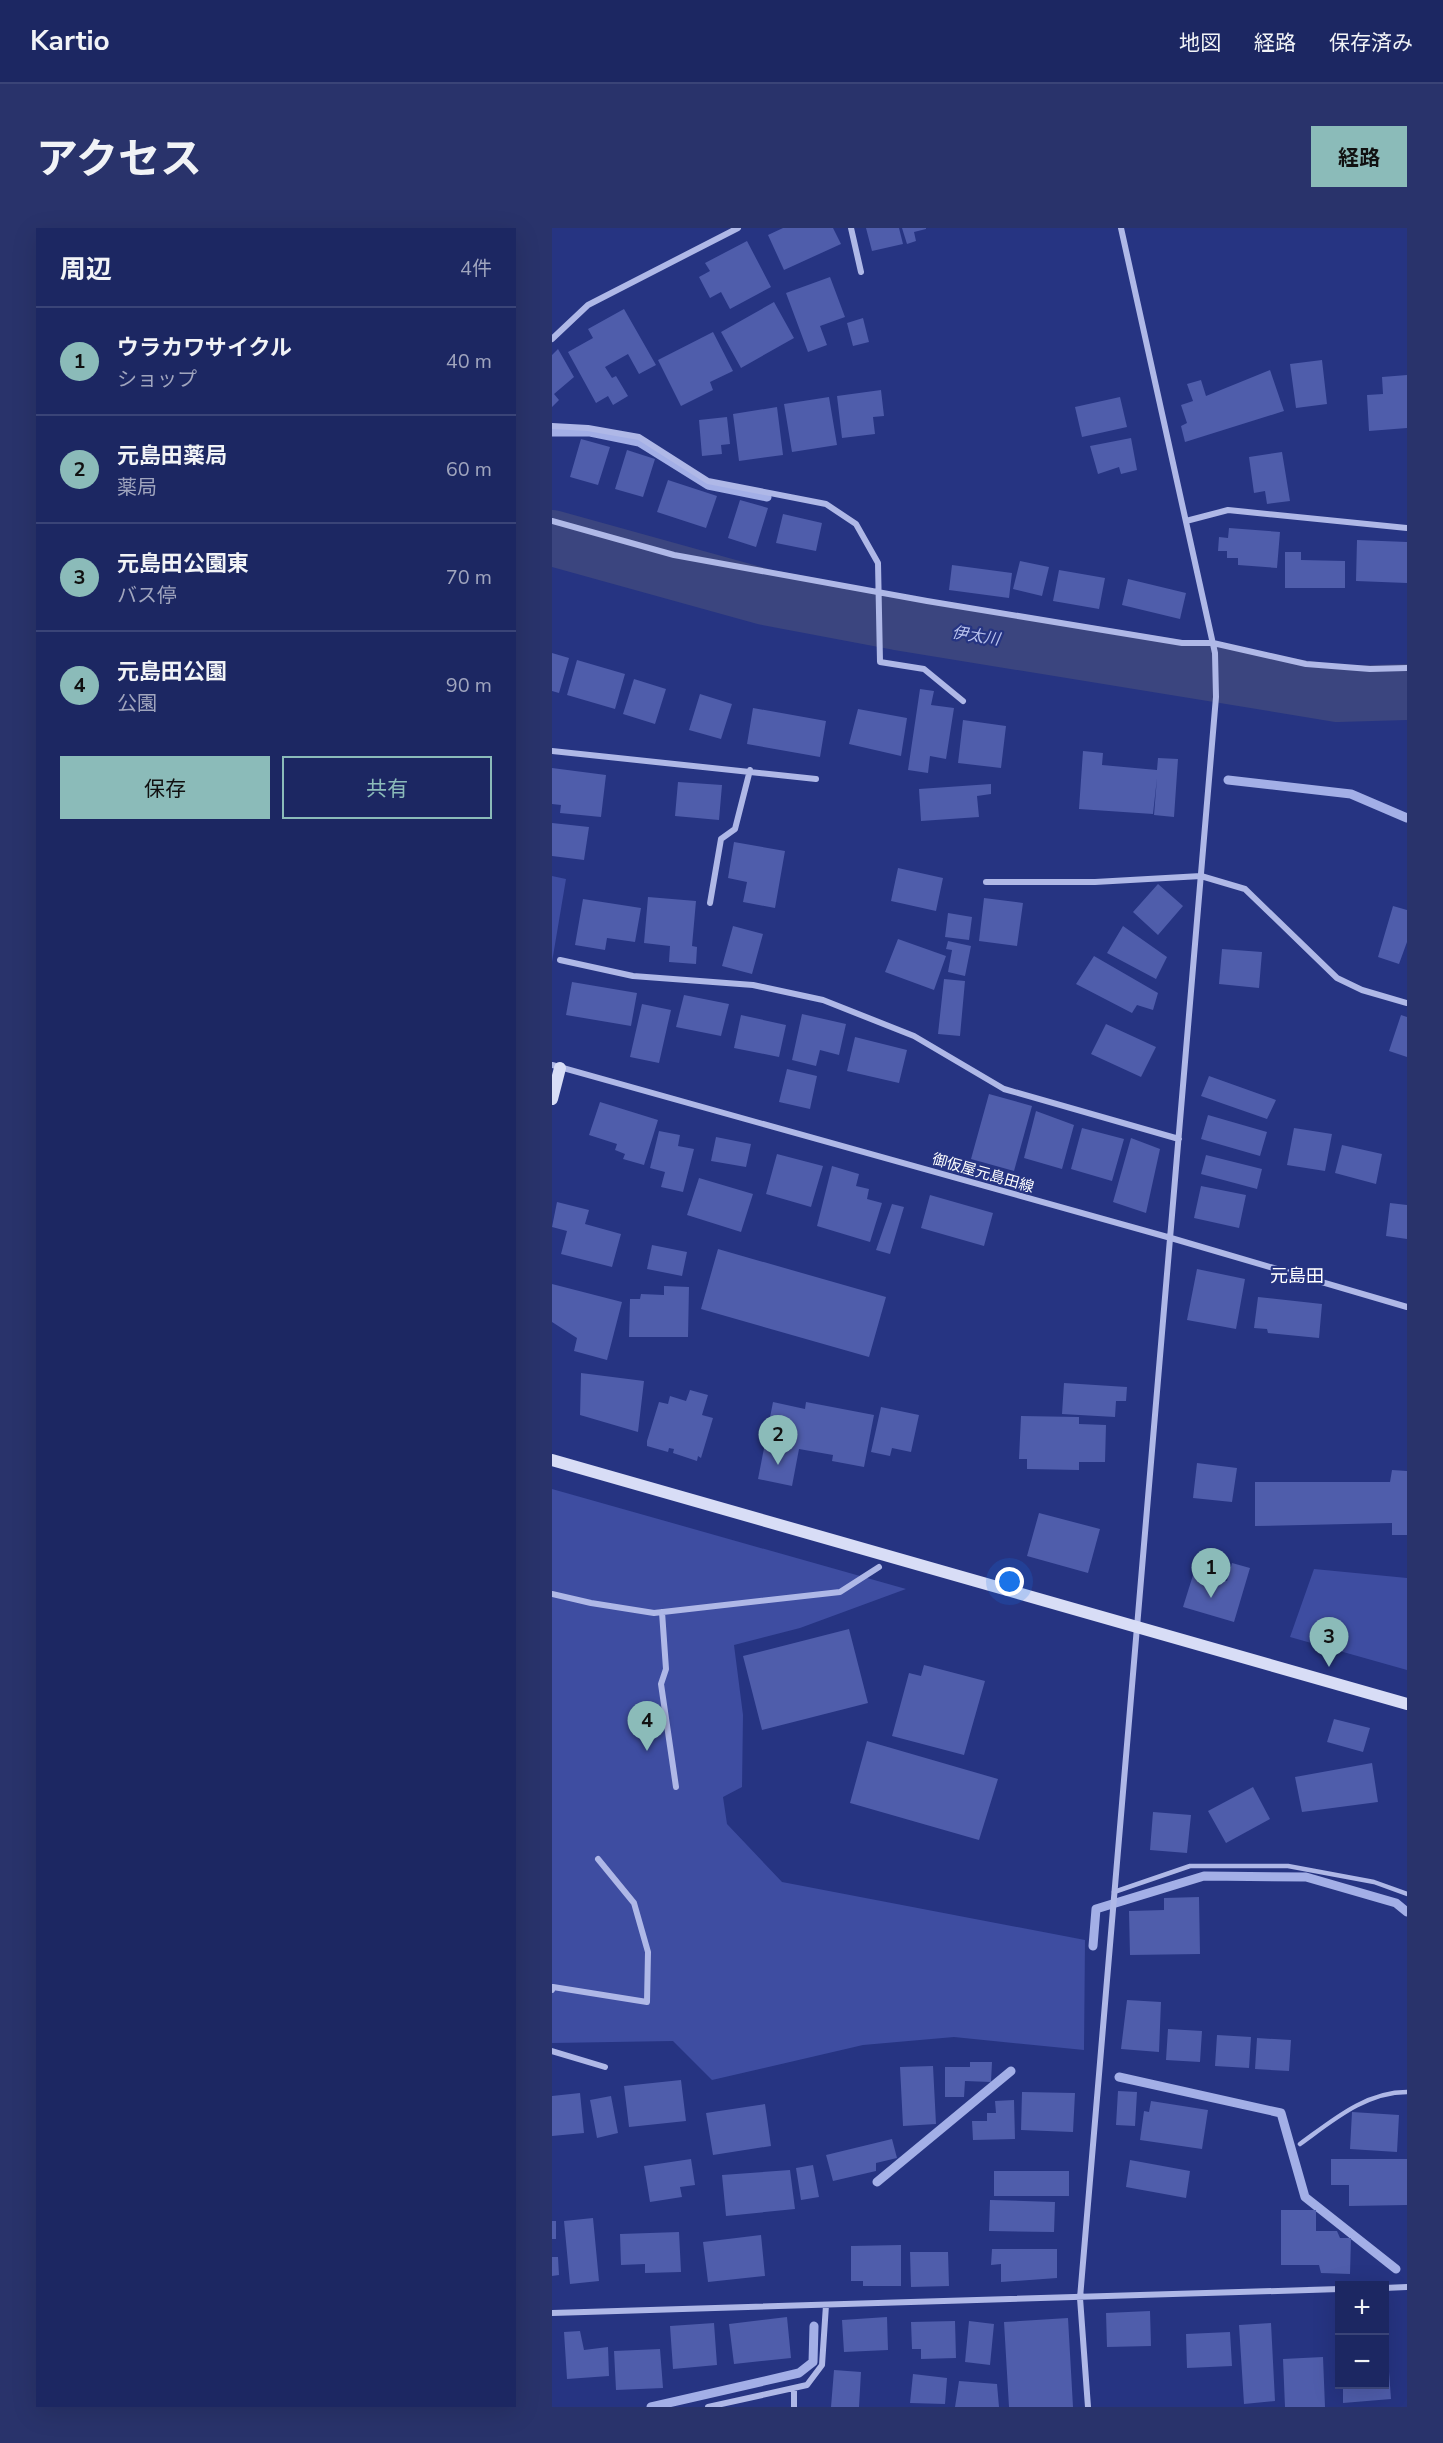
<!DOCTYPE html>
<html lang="ja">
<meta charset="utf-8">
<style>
:root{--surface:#1c2762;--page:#29336b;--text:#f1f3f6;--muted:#a0a5be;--line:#3a4477;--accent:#8bbbb9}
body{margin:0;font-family:"Nunito Sans","Noto Sans JP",sans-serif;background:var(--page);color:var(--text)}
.controls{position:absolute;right:18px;bottom:18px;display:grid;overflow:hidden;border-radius:0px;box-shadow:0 6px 24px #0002}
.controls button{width:54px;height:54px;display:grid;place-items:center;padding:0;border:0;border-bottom:2px solid var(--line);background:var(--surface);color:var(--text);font:30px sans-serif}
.you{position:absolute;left:458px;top:1354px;width:21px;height:21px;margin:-15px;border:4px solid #fff;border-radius:50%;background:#1a73e8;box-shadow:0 0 0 9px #1a73e833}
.badge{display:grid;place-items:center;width:39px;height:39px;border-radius:50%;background:var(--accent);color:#111;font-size:20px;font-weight:700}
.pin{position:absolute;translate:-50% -50px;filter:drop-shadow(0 2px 3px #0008)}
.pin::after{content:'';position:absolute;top:32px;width:21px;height:18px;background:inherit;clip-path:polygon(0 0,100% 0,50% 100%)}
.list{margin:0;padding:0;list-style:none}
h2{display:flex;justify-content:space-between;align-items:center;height:78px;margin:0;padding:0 24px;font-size:26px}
h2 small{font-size:20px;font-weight:400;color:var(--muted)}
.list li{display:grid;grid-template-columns:39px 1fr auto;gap:18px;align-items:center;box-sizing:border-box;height:108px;padding:0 24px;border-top:2px solid var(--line)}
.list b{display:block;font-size:22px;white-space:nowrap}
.list p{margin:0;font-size:20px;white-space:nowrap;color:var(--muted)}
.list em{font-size:20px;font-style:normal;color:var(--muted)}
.actions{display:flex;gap:12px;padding:18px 24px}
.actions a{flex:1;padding:14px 0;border:2px solid var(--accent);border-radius:0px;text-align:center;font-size:21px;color:var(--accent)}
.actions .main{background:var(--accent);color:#111}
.map{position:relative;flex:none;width:855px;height:2179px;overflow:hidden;border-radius:0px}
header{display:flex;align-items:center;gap:36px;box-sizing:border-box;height:84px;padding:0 30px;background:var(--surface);border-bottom:2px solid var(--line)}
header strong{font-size:28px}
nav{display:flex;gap:33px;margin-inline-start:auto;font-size:21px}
.intro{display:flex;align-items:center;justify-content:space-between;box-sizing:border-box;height:144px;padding:0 36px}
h1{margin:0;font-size:42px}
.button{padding:15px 27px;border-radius:0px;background:var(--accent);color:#111;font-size:21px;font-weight:700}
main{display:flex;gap:36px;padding:0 36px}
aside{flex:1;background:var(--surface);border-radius:0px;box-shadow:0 6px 24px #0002}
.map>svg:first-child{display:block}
.green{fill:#3e4da1}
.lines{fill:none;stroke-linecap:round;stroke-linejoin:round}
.stream{stroke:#a3afe7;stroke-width:9}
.river{stroke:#3b457f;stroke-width:56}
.building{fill:#4f5dab}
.lane{stroke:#afb8e7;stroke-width:4.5}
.street{stroke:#afb8e7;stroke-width:6}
.secondary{stroke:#d8ddf6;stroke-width:12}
.labels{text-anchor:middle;stroke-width:4.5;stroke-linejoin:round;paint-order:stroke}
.street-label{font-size:15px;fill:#fff;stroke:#263482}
.water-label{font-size:16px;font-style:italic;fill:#bac3ee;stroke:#263482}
.quarter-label{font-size:18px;fill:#fff;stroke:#263482}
</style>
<header>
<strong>Kartio</strong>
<nav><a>地図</a><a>経路</a><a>保存済み</a></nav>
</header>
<div class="intro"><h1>アクセス</h1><a class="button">経路</a></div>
<main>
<aside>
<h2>周辺<small>4件</small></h2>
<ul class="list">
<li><span class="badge">1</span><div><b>ウラカワサイクル</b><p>ショップ</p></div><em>40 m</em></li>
<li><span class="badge">2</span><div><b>元島田薬局</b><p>薬局</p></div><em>60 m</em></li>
<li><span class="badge">3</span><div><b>元島田公園東</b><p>バス停</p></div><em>70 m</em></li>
<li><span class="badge">4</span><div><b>元島田公園</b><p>公園</p></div><em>90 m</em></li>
</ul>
<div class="actions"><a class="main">保存</a><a>共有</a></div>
</aside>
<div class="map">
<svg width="855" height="2179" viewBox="0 0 855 2179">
<rect width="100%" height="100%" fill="#263482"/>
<path class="green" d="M 0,648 L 14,651 L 0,734 Z
M 0,1261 L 354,1361 L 248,1400 L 182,1417 L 191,1487 L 190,1559 L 171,1569 L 175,1596 L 230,1654 L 533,1712 L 532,1822 L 402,1809 L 311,1817 L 160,1852 L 121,1813 L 0,1815 Z
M 762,1341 L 855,1350 L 855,1442 L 738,1409 Z"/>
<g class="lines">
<path class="stream" d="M 0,204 L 38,204 L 87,214 L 156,257 L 215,269
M 676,552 L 799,566 L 855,590
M 541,1718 L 544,1681 L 652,1648 L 754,1649 L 844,1675 L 855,1684
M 567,1849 L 729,1885 L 753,1969 L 844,2041
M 325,1954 L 459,1843
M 99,2179 L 247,2145 L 261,2134 L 262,2098"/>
<path class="river" d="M 0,310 L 213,369 L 345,394 L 786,466 L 855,464"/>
</g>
<path class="building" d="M 231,0 L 281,0 L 289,16 L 232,42 L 216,7 Z
M 314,0 L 347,0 L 351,16 L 320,23 Z
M 350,0 L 374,0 L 374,1 L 362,4 L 364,13 L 355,16 Z
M 195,13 L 219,59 L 178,81 L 169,64 L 158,70 L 147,49 L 158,43 L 153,35 Z
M 278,49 L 293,89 L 268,98 L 275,117 L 256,124 L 234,65 Z
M 222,74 L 242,110 L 189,140 L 169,104 Z
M 72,81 L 104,137 L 87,146 L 76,126 L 53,139 L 60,150 L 64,148 L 76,168 L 61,177 L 56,168 L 44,175 L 16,124 L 41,110 L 36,101 Z
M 311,90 L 317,114 L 301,118 L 295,95 Z
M 161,104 L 181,143 L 158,154 L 161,162 L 129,178 L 106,132 Z
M 6,121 L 22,149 L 2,166 L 7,172 L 0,179 L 0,127 Z
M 770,132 L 775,176 L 744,180 L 738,136 Z
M 718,142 L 732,183 L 633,214 L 629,198 L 635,195 L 629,177 L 641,173 L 635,156 L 649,152 L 654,168 Z
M 855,147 L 855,200 L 817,203 L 815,167 L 831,166 L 830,149 Z
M 329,162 L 332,188 L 321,189 L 323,206 L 290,210 L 285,168 Z
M 277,169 L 285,217 L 240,224 L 232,176 Z
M 568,169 L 575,199 L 530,209 L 523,179 Z
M 225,179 L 231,227 L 187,233 L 181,186 Z
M 175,189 L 178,216 L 169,217 L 170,226 L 150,228 L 147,192 Z
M 579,210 L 585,242 L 569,246 L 567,239 L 546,246 L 538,218 Z
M 29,211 L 58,219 L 46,257 L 18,249 Z
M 75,222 L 103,231 L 91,269 L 63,261 Z
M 730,224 L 738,273 L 715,276 L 713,263 L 702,265 L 697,229 Z
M 116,252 L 165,268 L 154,300 L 105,284 Z
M 188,272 L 216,280 L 204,319 L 176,310 Z
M 231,286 L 270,295 L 264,323 L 224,315 Z
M 677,300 L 728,304 L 725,340 L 686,337 L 686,330 L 675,330 L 675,323 L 666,323 L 667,309 L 676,310 Z
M 805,312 L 855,314 L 855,355 L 804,353 Z
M 733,324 L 749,324 L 749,332 L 793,333 L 793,360 L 733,360 Z
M 468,333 L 497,339 L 490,368 L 461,361 Z
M 400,337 L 460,345 L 457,370 L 397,362 Z
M 507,342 L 553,350 L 547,381 L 501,373 Z
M 576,351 L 634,365 L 628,391 L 570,377 Z
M 0,425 L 17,430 L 7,465 L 0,463 Z
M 25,432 L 73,446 L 63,481 L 15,467 Z
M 82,451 L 114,461 L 103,496 L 71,486 Z
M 368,461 L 382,463 L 379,477 L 402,480 L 394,531 L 378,528 L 376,545 L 356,542 Z
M 148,466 L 180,476 L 169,511 L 137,502 Z
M 201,480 L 274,493 L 268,529 L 195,516 Z
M 306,481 L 355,490 L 349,528 L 297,516 Z
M 411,492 L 454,498 L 449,540 L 406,535 Z
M 531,523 L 551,525 L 550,537 L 605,542 L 606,530 L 626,531 L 622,589 L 602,587 L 605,550 L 601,586 L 527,581 Z
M 0,540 L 54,547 L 49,589 L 8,585 L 9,577 L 0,576 Z
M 126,554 L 170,557 L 167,592 L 123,588 Z
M 439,556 L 439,566 L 425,568 L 427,589 L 369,593 L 367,561 Z
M 0,595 L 37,599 L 32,632 L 0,628 Z
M 182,614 L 233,623 L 223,680 L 191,674 L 195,654 L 176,650 Z
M 346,640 L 391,650 L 384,683 L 339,673 Z
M 606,656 L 631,678 L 606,707 L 581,684 Z
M 96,669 L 144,673 L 140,718 L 145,719 L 144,736 L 117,734 L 118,718 L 92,715 Z
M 432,670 L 471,675 L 465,718 L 427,713 Z
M 31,671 L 89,680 L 83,714 L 55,710 L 53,722 L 23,717 Z
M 841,678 L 855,682 L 855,714 L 847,736 L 826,729 Z
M 396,685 L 420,689 L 417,712 L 393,709 Z
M 181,698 L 211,706 L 200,746 L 170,738 Z
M 571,698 L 615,729 L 604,751 L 555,725 Z
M 346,711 L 394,728 L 382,762 L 333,744 Z
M 396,713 L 419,718 L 413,748 L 396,744 L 400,722 L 394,721 Z
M 670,721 L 710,724 L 707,760 L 667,756 Z
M 542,728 L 606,765 L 601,782 L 585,777 L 580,785 L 524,756 Z
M 392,751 L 413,753 L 408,808 L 386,806 Z
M 20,754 L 85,765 L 79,798 L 14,787 Z
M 132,767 L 177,776 L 169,808 L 124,799 Z
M 90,776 L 119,782 L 107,835 L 78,829 Z
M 250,786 L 294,796 L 287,827 L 268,822 L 264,838 L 240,832 Z
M 189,787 L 234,797 L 227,829 L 182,820 Z
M 849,787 L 855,789 L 855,829 L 837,823 Z
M 554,796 L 604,819 L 589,849 L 539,826 Z
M 303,809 L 355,822 L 347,855 L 295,843 Z
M 235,841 L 265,848 L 258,881 L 227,874 Z
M 657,848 L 724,872 L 715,891 L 649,868 Z
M 437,866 L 480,878 L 462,943 L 419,931 Z
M 48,874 L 106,892 L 92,937 L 71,931 L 73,926 L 63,922 L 65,916 L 37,907 Z
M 484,883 L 522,897 L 510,941 L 472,930 Z
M 656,887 L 715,904 L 708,928 L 649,911 Z
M 530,900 L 572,911 L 560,953 L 519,941 Z
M 742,900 L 780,906 L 773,943 L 735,937 Z
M 107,903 L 128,907 L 126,918 L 142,921 L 131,964 L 109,959 L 113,944 L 98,940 Z
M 164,909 L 199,916 L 194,939 L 159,933 Z
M 579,910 L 608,921 L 594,985 L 561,974 Z
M 790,917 L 830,926 L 824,956 L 783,945 Z
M 225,926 L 271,938 L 259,979 L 214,966 Z
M 654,927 L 710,941 L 705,961 L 649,946 Z
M 280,938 L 307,946 L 304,958 L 317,961 L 315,971 L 330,975 L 318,1014 L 265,998 Z
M 147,950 L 201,966 L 189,1004 L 135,987 Z
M 649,958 L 694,967 L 687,1000 L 642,990 Z
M 378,967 L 441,985 L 432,1018 L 369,1000 Z
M 5,974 L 37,982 L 33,996 L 69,1006 L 60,1039 L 9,1026 L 15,1003 L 0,999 Z
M 838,975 L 855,977 L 855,1011 L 834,1008 Z
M 340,976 L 352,979 L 338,1026 L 324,1022 Z
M 100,1017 L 135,1024 L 130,1048 L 95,1041 Z
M 166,1021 L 334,1069 L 317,1129 L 149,1081 Z
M 645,1041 L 693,1051 L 684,1101 L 635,1092 Z
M 0,1056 L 70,1074 L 55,1132 L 22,1123 L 25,1110 L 0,1094 Z
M 112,1058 L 137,1059 L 136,1109 L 77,1109 L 78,1071 L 88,1071 L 89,1066 L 112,1067 Z
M 706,1069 L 770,1076 L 767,1110 L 716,1105 L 715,1101 L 702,1100 Z
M 29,1145 L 92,1153 L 86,1204 L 28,1187 Z
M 512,1155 L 575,1159 L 574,1173 L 564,1173 L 563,1189 L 510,1186 Z
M 138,1162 L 156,1167 L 150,1187 L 161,1190 L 149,1230 L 146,1228 L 145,1233 L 121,1225 L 122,1221 L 117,1220 L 116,1224 L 95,1218 L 95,1213 L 107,1174 L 116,1176 L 118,1168 L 134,1173 Z
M 221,1174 L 253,1181 L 254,1174 L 322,1187 L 312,1239 L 280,1233 L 281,1227 L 247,1221 L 240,1258 L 206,1251 Z
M 329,1179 L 367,1187 L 359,1224 L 340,1220 L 338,1228 L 319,1224 Z
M 469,1188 L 527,1189 L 527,1196 L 554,1197 L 553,1234 L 527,1234 L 527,1242 L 475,1241 L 475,1231 L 467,1231 Z
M 645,1235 L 685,1240 L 680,1274 L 641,1270 Z
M 840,1242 L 855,1243 L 855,1307 L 840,1307 L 840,1295 L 703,1298 L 703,1254 L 838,1254 Z
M 487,1285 L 548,1301 L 536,1345 L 475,1328 Z
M 680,1335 L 698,1340 L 682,1394 L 631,1379 L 642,1344 L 675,1353 Z
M 297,1401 L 316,1475 L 210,1502 L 191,1428 Z
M 372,1437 L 433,1453 L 412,1527 L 340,1508 L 357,1445 L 369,1448 Z
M 782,1491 L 818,1500 L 811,1524 L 775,1514 Z
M 315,1513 L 446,1551 L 427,1612 L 298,1575 Z
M 820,1535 L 826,1574 L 750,1584 L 743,1549 Z
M 701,1559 L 718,1591 L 674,1615 L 656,1583 Z
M 601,1584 L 639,1587 L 635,1625 L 598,1622 Z
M 647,1669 L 648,1726 L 578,1727 L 577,1683 L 612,1682 L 612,1670 Z
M 575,1772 L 609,1774 L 607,1824 L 569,1821 Z
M 616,1801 L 650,1803 L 648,1834 L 614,1832 Z
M 665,1807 L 699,1809 L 697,1840 L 663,1838 Z
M 705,1810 L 739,1812 L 737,1843 L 703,1841 Z
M 418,1834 L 440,1834 L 439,1854 L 413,1853 L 412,1869 L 393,1869 L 393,1839 L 418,1839 Z
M 381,1838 L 384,1896 L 351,1898 L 348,1839 Z
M 129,1852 L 134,1893 L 77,1899 L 72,1858 Z
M 566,1863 L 585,1864 L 583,1898 L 564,1897 Z
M 470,1864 L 523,1865 L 521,1904 L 469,1902 Z
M 28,1865 L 32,1905 L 0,1908 L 0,1868 Z
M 59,1868 L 66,1905 L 45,1910 L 38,1872 Z
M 462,1872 L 463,1911 L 421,1912 L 420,1893 L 435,1893 L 435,1885 L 444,1885 L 443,1873 Z
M 599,1873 L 656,1882 L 650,1921 L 588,1912 L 592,1883 L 597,1884 Z
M 213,1876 L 219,1918 L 161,1927 L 154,1885 Z
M 800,1884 L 847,1887 L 845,1924 L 798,1921 Z
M 340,1911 L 345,1930 L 324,1935 L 324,1943 L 281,1953 L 274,1927 Z
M 139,1931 L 143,1957 L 128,1959 L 130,1969 L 98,1974 L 92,1938 Z
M 779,1931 L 855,1931 L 855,1977 L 797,1978 L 797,1957 L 779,1957 Z
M 578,1932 L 638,1943 L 634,1970 L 574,1959 Z
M 261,1937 L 267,1969 L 249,1972 L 244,1940 Z
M 238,1942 L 243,1981 L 174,1988 L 170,1947 Z
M 442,1943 L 517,1943 L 517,1968 L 442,1968 Z
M 438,1972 L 503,1974 L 502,2004 L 437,2003 Z
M 729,1982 L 764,1982 L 764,2003 L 785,2003 L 788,2010 L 799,2010 L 798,2046 L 769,2045 L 767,2037 L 729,2037 Z
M 41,1990 L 47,2053 L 18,2056 L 12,1993 Z
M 0,1993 L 4,1993 L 4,2011 L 0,2011 Z
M 127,2004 L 129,2044 L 93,2045 L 93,2036 L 69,2037 L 68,2006 Z
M 209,2007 L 213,2048 L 156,2054 L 151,2014 Z
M 349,2017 L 349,2058 L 311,2058 L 311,2053 L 299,2053 L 299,2018 Z
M 440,2021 L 505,2021 L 505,2050 L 449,2054 L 449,2036 L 439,2037 Z
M 358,2024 L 396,2024 L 397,2058 L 359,2059 Z
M 0,2029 L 6,2029 L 7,2047 L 0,2048 Z
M 598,2083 L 599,2118 L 555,2119 L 554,2085 Z
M 235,2089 L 239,2130 L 182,2136 L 177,2096 Z
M 335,2089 L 336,2122 L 292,2124 L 290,2092 Z
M 516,2090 L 521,2179 L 457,2179 L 452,2094 Z
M 403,2093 L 404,2130 L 369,2131 L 369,2121 L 360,2121 L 359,2094 Z
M 417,2093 L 442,2096 L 438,2137 L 413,2134 Z
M 162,2095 L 165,2137 L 121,2141 L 118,2098 Z
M 719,2095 L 723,2173 L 692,2176 L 687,2097 Z
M 28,2103 L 32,2122 L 56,2119 L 57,2148 L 15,2151 L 12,2104 Z
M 832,2103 L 834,2103 L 839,2171 L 791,2175 L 791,2156 L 832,2156 Z
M 678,2104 L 680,2138 L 635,2140 L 634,2106 Z
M 108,2121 L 111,2160 L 64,2162 L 62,2123 Z
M 771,2129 L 773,2179 L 733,2179 L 731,2131 Z
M 282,2142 L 309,2144 L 307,2179 L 279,2179 Z
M 361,2146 L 395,2150 L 393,2176 L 358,2175 Z
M 407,2153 L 445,2156 L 447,2179 L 403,2179 Z"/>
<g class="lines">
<path class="lane" d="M 562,1664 L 638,1638 L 736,1638 L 822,1654 L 855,1666
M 748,1916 C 780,1893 813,1864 855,1864"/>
<path class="street" d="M 299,0 L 309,44
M 0,111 L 36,77 L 186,0
M 0,198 L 36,200 L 87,209 L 156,253 L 274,276 L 304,296 L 326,335 L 328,434 L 372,441 L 411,473
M 0,293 L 122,327 L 375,373 L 630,415 L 661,415 L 754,436 L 818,441 L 855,440
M 634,293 L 676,282 L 855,300
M 0,523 L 264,551
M 434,654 L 543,654 L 649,648 L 693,661 L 785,750 L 810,762 L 855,775
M 158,675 L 169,611 L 183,601 L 198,542
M 8,732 L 81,748 L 201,757 L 271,772 L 362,808 L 452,861 L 627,911
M 0,837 L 619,1010 L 855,1079
M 0,1366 L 39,1375 L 102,1385 L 288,1364 L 327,1339
M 110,1384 L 114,1441 L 109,1456 L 124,1559
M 0,1762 L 1,1759 L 95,1774 L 96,1724 L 82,1675 L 46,1631
M 0,1823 L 53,1839
M 832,2060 L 855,2059
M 0,2085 L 788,2061
M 156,2179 L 255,2157 L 270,2137 L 274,2077
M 242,2179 L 242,2160
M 536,2179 L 528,2070 L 664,469 L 663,425 L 569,0"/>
<path class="secondary" d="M 0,871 L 8,840
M 0,1232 L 855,1476"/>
</g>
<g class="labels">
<g class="street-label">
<text transform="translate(431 945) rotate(16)" y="5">御仮屋元島田線</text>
</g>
<g class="water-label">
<text transform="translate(424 407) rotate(9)" y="6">伊太川</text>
</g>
<g class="quarter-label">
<text x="745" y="1054">元島田</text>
</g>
</g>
</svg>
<div class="controls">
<button>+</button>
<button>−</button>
</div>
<div class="you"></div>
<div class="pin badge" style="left:659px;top:1370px">1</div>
<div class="pin badge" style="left:226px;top:1237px">2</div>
<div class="pin badge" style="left:777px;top:1439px">3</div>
<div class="pin badge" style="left:95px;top:1523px">4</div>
</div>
</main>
